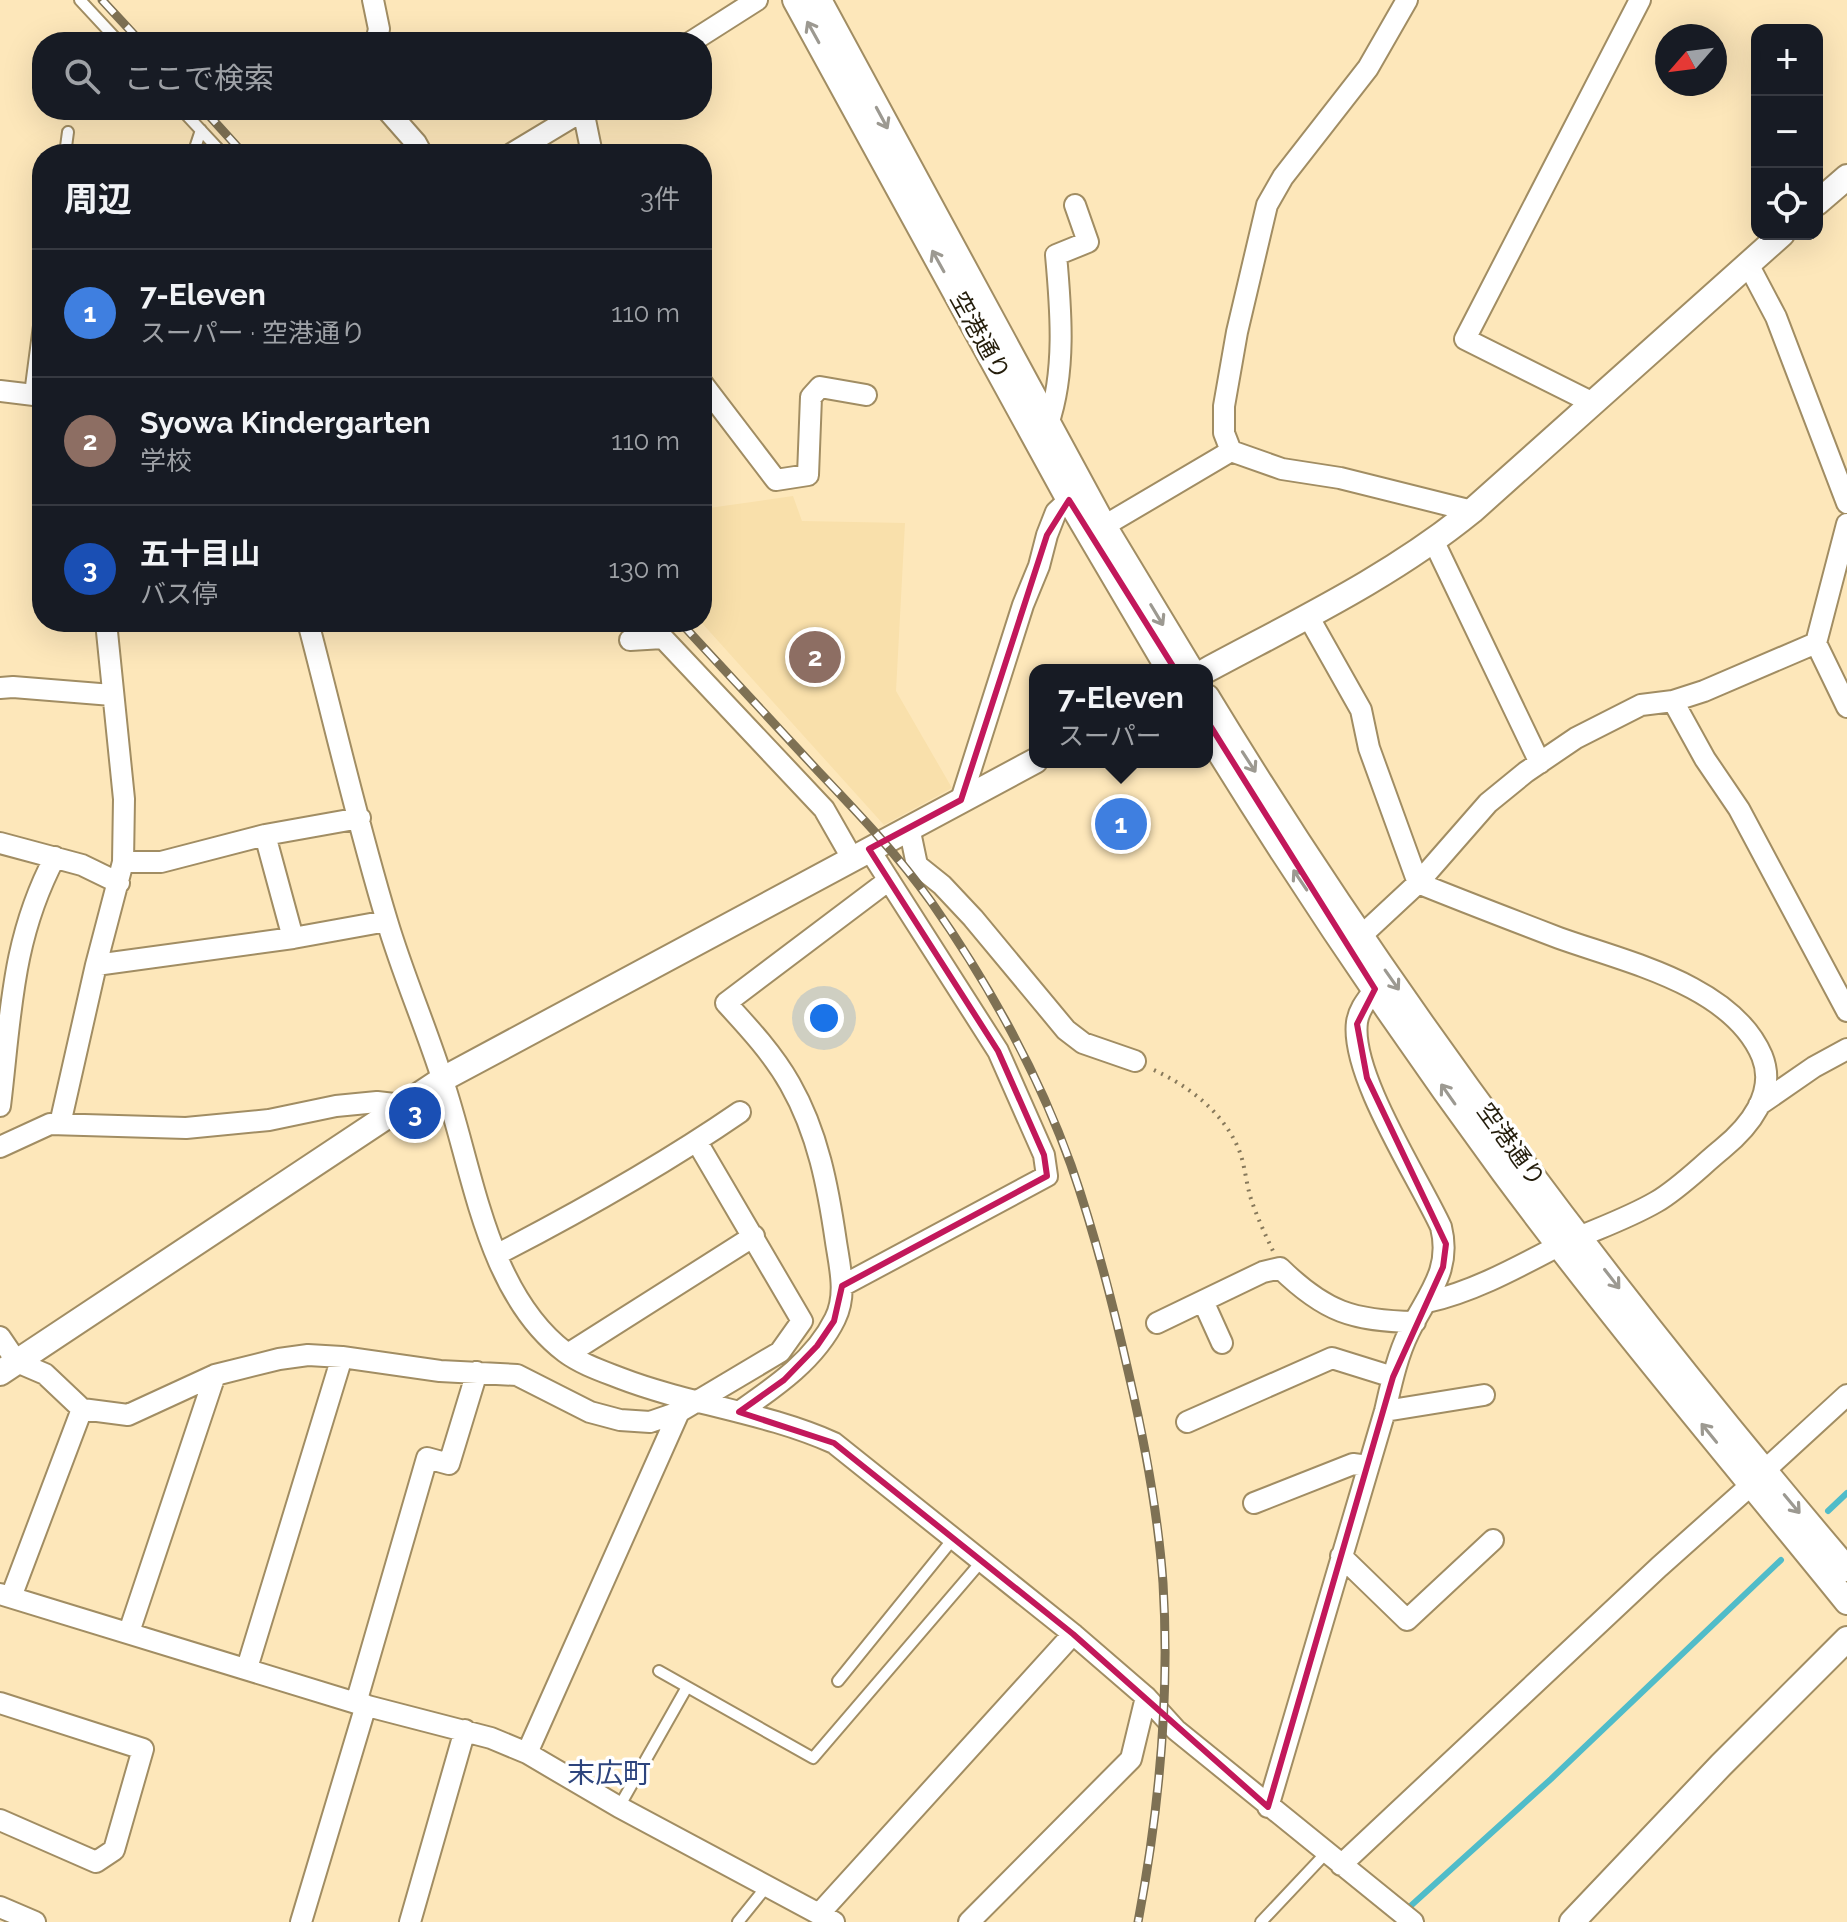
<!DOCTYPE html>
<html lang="ja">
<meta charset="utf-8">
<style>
:root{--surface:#171b24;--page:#20242c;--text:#f1f3f6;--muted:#9ea1a6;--line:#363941;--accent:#1a73e8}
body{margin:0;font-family:Raleway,"Noto Sans JP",sans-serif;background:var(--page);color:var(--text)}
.controls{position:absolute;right:24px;top:24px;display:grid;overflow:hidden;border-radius:16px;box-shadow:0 8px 32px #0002}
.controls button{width:72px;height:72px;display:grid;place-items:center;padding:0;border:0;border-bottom:2px solid var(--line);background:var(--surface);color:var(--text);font:40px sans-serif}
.compass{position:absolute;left:1655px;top:24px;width:72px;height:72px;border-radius:50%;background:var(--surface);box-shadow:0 8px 32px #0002;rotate:242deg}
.you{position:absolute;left:824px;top:1018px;width:28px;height:28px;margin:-20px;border:6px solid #fff;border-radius:50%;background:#1a73e8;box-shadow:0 0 0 12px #1a73e833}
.badge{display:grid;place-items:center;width:52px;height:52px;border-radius:50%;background:var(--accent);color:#fff;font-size:26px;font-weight:700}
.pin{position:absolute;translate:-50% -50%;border:4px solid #fff;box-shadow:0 2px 8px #0006}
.popup{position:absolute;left:1029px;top:664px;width:184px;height:104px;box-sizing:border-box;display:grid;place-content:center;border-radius:16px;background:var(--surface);filter:drop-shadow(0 2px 6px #0005);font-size:26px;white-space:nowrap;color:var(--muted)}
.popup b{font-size:30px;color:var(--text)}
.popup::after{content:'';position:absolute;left:50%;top:100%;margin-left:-16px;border:16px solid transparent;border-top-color:var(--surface)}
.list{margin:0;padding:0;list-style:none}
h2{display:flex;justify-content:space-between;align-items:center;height:104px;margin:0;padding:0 32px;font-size:34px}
h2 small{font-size:26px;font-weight:400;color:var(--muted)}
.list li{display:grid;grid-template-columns:52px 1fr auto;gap:24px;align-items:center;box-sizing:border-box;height:128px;padding:0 32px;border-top:2px solid var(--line)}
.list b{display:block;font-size:30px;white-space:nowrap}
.list p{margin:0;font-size:26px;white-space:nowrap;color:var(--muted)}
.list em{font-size:26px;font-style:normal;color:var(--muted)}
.icon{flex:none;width:44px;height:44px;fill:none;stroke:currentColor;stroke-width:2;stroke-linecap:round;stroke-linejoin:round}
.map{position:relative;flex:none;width:1847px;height:1922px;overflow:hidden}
.search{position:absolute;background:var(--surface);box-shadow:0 8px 32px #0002;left:32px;top:32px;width:680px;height:88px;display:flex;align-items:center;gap:20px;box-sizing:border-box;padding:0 28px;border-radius:32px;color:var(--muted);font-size:30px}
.panel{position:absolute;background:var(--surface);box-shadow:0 8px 32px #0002;left:32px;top:144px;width:680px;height:488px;border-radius:32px}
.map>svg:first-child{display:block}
.built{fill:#f9e0ab}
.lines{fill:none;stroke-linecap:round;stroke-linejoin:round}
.stream{stroke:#50bcc9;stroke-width:6}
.service-casing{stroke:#a18d63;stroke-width:14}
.minor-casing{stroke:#a18d63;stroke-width:24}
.tertiary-casing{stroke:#a18d63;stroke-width:28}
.path{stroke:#87795b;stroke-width:4;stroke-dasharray:2 6;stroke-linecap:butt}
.service{stroke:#fff;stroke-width:10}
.minor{stroke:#fff;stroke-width:20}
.tertiary{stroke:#fff;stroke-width:24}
.rail-casing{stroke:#7e7154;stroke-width:9}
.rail{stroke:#fff;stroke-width:6;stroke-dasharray:18;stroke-linecap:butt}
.oneway{stroke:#9c9991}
.marked{fill:none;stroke:#c2185b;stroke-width:6;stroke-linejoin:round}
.labels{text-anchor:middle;stroke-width:7;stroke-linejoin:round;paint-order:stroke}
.street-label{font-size:24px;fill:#241d0b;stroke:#fff}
.quarter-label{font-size:28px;fill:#2d447d;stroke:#fff}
</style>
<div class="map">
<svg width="1847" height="1922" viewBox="0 0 1847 1922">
<rect width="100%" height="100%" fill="#fde7ba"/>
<path class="built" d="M 793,496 L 802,521 L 905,523 L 896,691 L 952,788 L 884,825 L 701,622 L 702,509 Z"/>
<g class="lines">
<path class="stream" d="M 1828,1511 L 1847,1493
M 1405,1911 L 1551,1779 L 1781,1560"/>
<defs>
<path id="service" d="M 80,0 L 119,42
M 182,110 L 223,154
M 65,154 L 68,132
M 193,154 L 201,130
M 30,394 L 42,303
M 659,1671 L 813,1758 L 981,1562
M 838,1681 L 953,1539
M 619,1807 L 687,1687
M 738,1922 L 767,1886
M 1261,1922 L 1327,1852"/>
<path id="minor" d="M 373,0 L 379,29 L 376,42
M 1407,0 L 1368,68 L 1283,177 L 1267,205 L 1237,332 L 1224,406 L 1224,433 L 1231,451 L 1282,469 L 1340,478 L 1472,511
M 691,42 L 757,0
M 387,110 L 416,143 L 422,154
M 583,110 L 592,154
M 511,154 L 584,110
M 1748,264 L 1776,317 L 1847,503
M 702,383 L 776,480 L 808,475 L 811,397 L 820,387 L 866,395
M 0,391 L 42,396
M 1593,403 L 1465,339 L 1640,0
M 1048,424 C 1066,372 1061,310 1056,255 L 1088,242 L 1075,205
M 1847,524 L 1816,643 L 1847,707
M 1104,526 L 1231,451
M 1434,542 L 1540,763
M 1308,616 L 1361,710 L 1369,748 L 1418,883 C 1465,902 1512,920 1559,938 C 1626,962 1732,985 1762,1056 C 1777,1093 1749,1127 1722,1149 C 1701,1166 1680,1188 1656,1202 C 1632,1216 1605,1226 1579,1237
M 308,622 C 334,721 357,822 387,921 C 403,975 426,1027 443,1081 C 473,1169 486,1292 565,1352 C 581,1364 602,1371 620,1378 C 690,1405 765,1412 834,1443 L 1073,1634 L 1146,1697 L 1176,1730 L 1413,1922
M 630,640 L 663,638 L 824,809 L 852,858
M 0,688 L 13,687 L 112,695
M 1673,701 L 1705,759 L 1739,809 L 1847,1011
M 961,800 L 1023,605 L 1039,566 L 1047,535 L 1056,512 L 1069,500
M 909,827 L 917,865 L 942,885 L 973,918 L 1066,1030 L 1083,1043 L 1135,1061
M 265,835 L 293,938
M 0,843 L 82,865 L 119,883
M 123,862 L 161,862 L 265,835 L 360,818
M 1361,936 L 1418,883 L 1488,803 L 1526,772 L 1576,738 L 1641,705 L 1673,701 L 1704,691 L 1816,643
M 96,965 L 293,938 L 387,921
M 1759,1105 L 1814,1067 L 1847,1049
M 0,1106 C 11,1016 11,940 55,857
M 60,1124 L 96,965 L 123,862 L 124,799 L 106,622
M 0,1147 L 50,1124 L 186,1128 L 269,1120 L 336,1106 L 377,1102 L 403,1105
M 498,1254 C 581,1211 663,1165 740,1112
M 842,1286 L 1047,1176 L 1044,1155 L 998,1051 L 869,849
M 1203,1301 L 1222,1343
M 1427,1302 C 1473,1292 1518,1267 1560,1245
M 1157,1323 L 1263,1272 L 1280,1268 C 1325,1312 1353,1321 1415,1322
M 0,1337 L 17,1362 L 45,1374 L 82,1409 L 128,1415 L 215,1375 L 279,1359 L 308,1355 L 342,1357 L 440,1371 L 517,1375 L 590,1412 L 620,1420 L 650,1422 L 679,1412 L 780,1352 L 802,1321 L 697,1142
M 568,1354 L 754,1236
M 1385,1411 L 1484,1395
M 739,1412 C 775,1387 815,1360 835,1319 C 847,1295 840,1268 836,1242 C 828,1187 818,1133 790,1084 C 773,1054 749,1028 726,1003 L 889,880
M 1187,1422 L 1332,1358 L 1393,1377
M 1764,1471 L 1847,1395
M 1254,1503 L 1353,1464 L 1368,1466
M 1341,1556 L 1407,1620 L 1493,1540
M 0,1594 L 356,1703 L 491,1738 L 527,1753 L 619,1807 L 834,1922
M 11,1597 L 82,1409
M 129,1632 L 215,1375
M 247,1668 L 342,1357
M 0,1703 L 143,1749 L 114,1850 L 96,1862 L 0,1820
M 356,1703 L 427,1458 L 449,1464 L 477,1372
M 527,1753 L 679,1412
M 1268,1807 L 1385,1411 C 1391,1385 1397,1356 1409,1332 C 1427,1295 1452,1271 1441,1227 C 1418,1177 1350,1074 1357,1022 C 1359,1009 1367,1000 1375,989
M 1341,1865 L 1659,1567 L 1751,1485
M 0,1907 L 35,1922
M 819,1914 L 1073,1634
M 301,1922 L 366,1705
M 410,1922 L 465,1730
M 969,1922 L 1131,1759 L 1146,1697"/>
<path id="tertiary" d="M 795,0 L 1069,500 L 1169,670
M 819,0 L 1104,526 L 1191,670
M 1817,203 L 1847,177
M 1207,670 C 1298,621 1391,577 1472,511 L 1782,234
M 1207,697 C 1394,1005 1614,1295 1847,1569
M 1207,732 C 1300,883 1399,1030 1504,1173 C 1613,1320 1732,1460 1847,1602
M 0,1373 L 443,1079 L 1035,761
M 1572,1922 L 1721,1765 L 1847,1639"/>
</defs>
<use href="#service" class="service-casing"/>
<use href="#minor" class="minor-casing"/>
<use href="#tertiary" class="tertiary-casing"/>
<path class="path" d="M 1154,1070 C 1189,1086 1224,1113 1239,1150 C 1245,1165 1246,1183 1251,1199 C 1257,1217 1265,1234 1273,1251"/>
<use href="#service" class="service"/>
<use href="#minor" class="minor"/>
<use href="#tertiary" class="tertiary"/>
<defs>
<path id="rail" d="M 102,0 L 141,42
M 204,110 L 244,154
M 680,622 C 726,672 772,721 818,771 C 858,813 898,855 932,903 C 988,983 1038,1073 1071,1165 C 1095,1234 1113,1304 1129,1375 C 1145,1444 1158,1512 1163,1583 C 1170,1696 1159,1811 1138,1922"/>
</defs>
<use href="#rail" class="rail-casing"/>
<use href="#rail" class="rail"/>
</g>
<defs><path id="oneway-shaft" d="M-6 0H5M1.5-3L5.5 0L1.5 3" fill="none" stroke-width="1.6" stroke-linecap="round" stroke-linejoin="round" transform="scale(2)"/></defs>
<g class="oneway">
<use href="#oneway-shaft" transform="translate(813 32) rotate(-119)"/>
<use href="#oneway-shaft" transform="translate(882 118) rotate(62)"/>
<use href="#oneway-shaft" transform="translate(938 261) rotate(-119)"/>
<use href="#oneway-shaft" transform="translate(1157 615) rotate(59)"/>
<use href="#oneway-shaft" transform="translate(1249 762) rotate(57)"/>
<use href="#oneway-shaft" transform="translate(1300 880) rotate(-124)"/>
<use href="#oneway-shaft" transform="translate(1392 980) rotate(55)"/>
<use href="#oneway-shaft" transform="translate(1448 1094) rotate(-125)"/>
<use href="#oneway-shaft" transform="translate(1612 1279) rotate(52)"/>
<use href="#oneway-shaft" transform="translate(1709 1433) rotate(-129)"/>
<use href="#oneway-shaft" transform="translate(1792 1504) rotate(50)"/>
</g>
<path class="marked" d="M 1069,500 L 1375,989 L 1357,1024 L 1367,1078 L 1446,1244 L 1443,1267 L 1393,1377 L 1268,1807 L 1073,1634 L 834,1443 L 739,1412 L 784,1380 L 817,1346 L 834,1321 L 842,1286 L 1047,1176 L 1044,1155 L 998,1051 L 869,849 L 961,800 L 1047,535 Z"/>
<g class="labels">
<g class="street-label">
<text transform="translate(980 336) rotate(61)" y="8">空港通り</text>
<text transform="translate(1511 1145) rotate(54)" y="8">空港通り</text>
</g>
<g class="quarter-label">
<text x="609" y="1783">末広町</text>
</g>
</g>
</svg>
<div class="controls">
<button>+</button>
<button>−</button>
<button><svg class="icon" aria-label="locate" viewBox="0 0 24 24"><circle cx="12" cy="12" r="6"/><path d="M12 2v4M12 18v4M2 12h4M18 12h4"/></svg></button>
</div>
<svg class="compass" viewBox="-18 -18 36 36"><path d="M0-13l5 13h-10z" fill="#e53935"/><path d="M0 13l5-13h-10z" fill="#9ea1a6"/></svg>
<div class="you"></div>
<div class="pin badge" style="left:1121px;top:824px;background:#3f7fe0">1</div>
<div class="popup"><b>7-Eleven</b>スーパー</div>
<div class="pin badge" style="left:815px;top:657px;background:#8d6e63">2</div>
<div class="pin badge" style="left:415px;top:1113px;background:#1a4fb4">3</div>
<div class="search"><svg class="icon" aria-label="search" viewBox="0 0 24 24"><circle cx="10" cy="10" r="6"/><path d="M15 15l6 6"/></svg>ここで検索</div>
<section class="panel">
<h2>周辺<small>3件</small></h2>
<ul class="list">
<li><span class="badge" style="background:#3f7fe0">1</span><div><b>7-Eleven</b><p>スーパー · 空港通り</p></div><em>110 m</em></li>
<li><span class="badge" style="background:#8d6e63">2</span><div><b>Syowa Kindergarten</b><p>学校</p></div><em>110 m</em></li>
<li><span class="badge" style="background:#1a4fb4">3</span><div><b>五十目山</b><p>バス停</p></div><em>130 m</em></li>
</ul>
</section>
</div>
